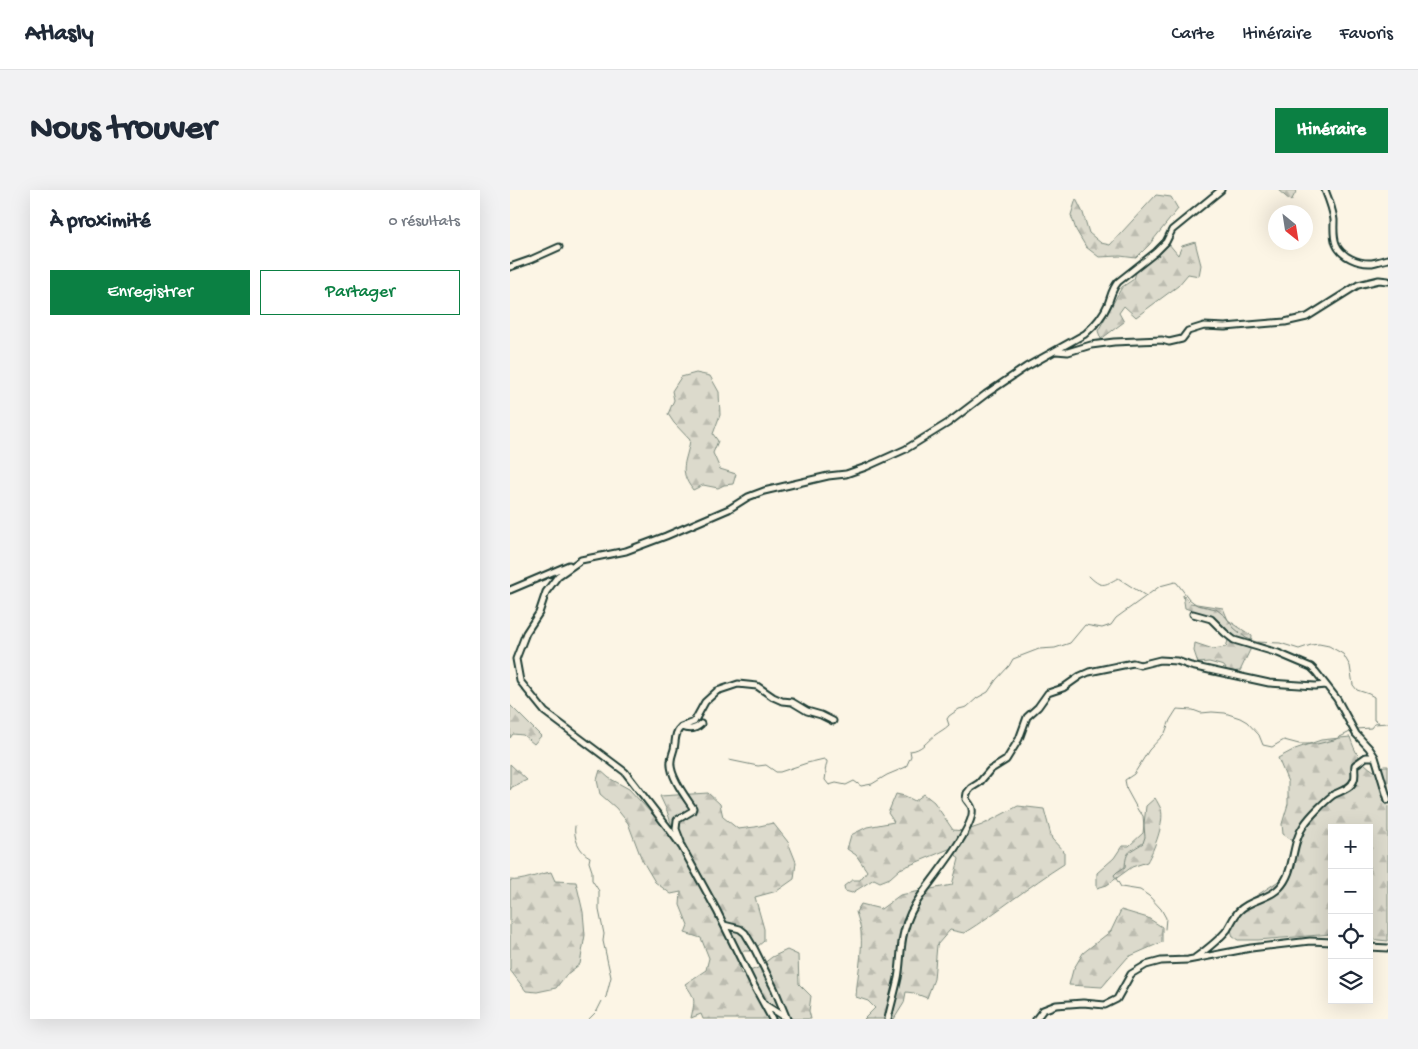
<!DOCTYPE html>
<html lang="fr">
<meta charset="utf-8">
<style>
:root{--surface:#fff;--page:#f2f2f3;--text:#1f2937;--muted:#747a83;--line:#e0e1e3;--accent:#0b8043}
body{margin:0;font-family:"Gochi Hand",sans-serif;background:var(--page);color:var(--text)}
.controls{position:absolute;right:15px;bottom:15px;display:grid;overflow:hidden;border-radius:0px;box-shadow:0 5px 20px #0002}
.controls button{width:45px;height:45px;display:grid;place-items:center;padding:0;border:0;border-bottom:1px solid var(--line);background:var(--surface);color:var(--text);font:25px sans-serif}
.compass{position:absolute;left:758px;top:15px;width:45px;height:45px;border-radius:50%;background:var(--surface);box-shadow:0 5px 20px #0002;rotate:150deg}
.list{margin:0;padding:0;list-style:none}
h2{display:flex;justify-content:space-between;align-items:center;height:65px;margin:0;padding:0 20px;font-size:21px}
h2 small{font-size:16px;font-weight:400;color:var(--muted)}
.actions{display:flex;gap:10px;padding:15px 20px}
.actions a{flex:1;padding:11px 0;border:1px solid var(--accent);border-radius:0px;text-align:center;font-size:18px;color:var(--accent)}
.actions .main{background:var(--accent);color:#fff}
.icon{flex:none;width:28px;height:28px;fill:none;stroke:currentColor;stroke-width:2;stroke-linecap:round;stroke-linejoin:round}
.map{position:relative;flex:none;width:878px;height:829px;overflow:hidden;border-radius:0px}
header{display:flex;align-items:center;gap:30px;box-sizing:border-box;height:70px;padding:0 25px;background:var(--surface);border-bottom:1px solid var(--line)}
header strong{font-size:24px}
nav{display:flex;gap:28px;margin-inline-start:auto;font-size:18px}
.intro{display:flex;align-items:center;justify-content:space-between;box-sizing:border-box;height:120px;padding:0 30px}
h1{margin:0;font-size:35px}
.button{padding:12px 22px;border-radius:0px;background:var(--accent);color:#fff;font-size:18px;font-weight:700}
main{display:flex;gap:30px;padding:0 30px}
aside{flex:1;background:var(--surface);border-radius:0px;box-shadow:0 5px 20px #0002}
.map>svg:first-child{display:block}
.forest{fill:url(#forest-firs);stroke:#7e8c80}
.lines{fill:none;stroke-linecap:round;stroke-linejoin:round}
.stream{stroke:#758479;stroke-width:1}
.street-casing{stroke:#1f3d34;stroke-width:9}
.street{stroke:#fcf5e5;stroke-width:5}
</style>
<header>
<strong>Atlasly</strong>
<nav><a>Carte</a><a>Itinéraire</a><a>Favoris</a></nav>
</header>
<div class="intro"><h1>Nous trouver</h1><a class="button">Itinéraire</a></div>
<main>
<aside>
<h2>À proximité<small>0 résultats</small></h2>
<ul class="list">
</ul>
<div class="actions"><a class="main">Enregistrer</a><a>Partager</a></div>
</aside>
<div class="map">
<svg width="878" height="829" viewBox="0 0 878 829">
<defs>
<pattern id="forest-firs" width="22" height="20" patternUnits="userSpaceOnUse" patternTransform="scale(1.25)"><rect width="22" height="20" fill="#dcdacc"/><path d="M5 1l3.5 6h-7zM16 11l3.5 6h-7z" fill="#bcbcb0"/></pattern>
</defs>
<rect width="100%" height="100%" fill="#fcf5e5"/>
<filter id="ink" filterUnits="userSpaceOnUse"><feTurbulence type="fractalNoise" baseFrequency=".02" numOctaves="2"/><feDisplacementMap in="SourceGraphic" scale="10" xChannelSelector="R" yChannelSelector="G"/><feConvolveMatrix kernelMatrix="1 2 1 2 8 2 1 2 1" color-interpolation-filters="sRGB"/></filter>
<g filter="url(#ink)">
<path class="forest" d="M 768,0 L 787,0 L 781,11 Z
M 646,5 L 661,7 L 668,19 L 639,55 L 626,68 L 610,66 L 589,67 L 576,57 L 566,40 L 561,25 L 566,9 L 573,23 L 579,43 L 591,53 L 600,55 Z
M 654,48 L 668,65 L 672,56 L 685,52 L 691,75 L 689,86 L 678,84 L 668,96 L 626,127 L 614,116 L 609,123 L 614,132 L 591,149 L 588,141 L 612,97 L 624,89 L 628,76 Z
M 186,183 L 200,186 L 209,202 L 210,225 L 203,244 L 208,251 L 203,263 L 210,279 L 226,284 L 223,294 L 214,295 L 208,298 L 193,295 L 183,300 C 167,279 177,272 180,250 L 164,233 L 158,224 L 164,210 L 162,201 L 171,187 Z
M 673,405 L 680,413 L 713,418 L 718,430 L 742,446 L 740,460 L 730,481 L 718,482 L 714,476 L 699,472 L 688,473 L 684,461 L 685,453 L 703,459 L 716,457 L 720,444 L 694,425 L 675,418 Z
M 0,515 L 31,546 L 24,554 L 13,545 L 3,544 L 0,548 Z
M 840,547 C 845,562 850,572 864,581 L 874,576 L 878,576 L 878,599 L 869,595 L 874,612 L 878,616 L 878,751 L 859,749 L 859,638 L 822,638 L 822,744 L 748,750 L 728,750 L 723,747 L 720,736 L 728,718 L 773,688 L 781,664 L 783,651 L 773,644 L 772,634 L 778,614 L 778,592 L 768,568 L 785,559 L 811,550 Z
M 0,574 L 17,590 L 2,597 L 0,600 Z
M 90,580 L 99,588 L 119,599 L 167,651 L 157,621 L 150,606 L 198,603 L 210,614 L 213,627 L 228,639 L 245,637 L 263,633 L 278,652 L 286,672 L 284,689 L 267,701 L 245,707 L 254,739 L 254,751 L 242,761 L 233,761 L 228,776 L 231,784 L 248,778 L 262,767 L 277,760 L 288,765 L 289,794 L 301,806 L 299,821 L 301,829 L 193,829 L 191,824 L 181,828 C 185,810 186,809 175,794 L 196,780 L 199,768 L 191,748 L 175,743 L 178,735 L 170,715 L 171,702 L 161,704 L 145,692 L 132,670 L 118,633 L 106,618 L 90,604 L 87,590 Z
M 386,604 L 395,606 L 405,611 L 414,604 L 424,612 L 443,640 L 455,641 L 472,635 L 508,616 L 534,619 L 542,649 L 554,662 L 554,674 C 519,696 488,722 454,743 L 440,740 L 427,755 L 424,789 L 417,808 L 404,803 L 396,802 L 394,813 L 384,829 L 354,829 L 365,818 L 358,811 L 346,807 C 347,786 353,764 351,742 C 351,736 348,729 346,722 L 351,714 L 371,719 L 390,705 L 442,695 L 449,669 L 444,662 L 439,659 L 390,679 L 380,688 L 370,692 L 364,689 L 342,703 L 335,701 L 334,696 L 342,690 L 350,690 L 357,681 L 346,665 L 337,659 L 341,645 L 357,637 L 384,632 L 378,623 Z
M 645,608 C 647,611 649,615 651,619 C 655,632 644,660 637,672 L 622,677 L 597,695 L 587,698 L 587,683 L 604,668 L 612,656 L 619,656 L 633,643 L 636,616 Z
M 41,682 L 45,691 L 66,692 L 73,722 L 75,745 L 70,774 L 56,785 L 46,798 L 27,802 L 16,801 L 0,780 L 0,690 C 11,692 28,684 41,682 Z
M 611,720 L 638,728 L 652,737 L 652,752 L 618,767 L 592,797 L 559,795 L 563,780 L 573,763 L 601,741 Z"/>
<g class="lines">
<path class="stream" d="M 579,386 C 591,398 594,396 608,388 L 636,406
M 846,539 L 861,538 L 864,534 L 878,533
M 219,570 L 248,576 L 256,575 L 266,582 L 270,582 L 297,573 L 314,569 L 317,571 C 317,576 314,579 316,583 L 315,590 L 319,595 L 326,593 L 336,595 L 344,591 L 351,596 L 362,594 L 377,585 L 396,577 L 401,566 L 400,561 C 412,560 416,552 425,545 C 429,542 435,539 439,535 L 437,529 L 439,526 L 449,519 L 457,517 L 467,508 L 478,502 L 486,490 L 499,476 L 503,469 L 529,459 L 545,458 L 560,453 L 575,435 L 592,438 L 601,435 L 606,428 L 650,396 L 665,392 L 667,393 L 679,409 L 687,415 L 706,419 L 716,427 L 724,438 L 736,448 L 746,452 L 770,453 L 789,459 L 801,455 L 809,454 L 819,456 L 833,464 L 840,476 L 843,495 L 847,500 L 859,504 L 864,507 L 864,530 L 869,533
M 65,636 C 63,647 69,662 80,667 L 79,672 L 82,681 L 82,690 L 89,701 L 89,720 L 94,744 L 93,751 L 101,787 L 96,807 L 92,811 L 87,821 L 79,829
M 655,739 L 656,728 L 651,719 L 639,706 L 630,700 L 611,697 L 604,685 L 607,682 L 615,677 C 616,660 620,662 633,653 L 635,647 L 633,626 L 631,623 L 629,622 L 617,600 L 615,590 L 624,584 L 639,560 L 655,543 L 660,530 L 667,519 L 683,520 L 691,523 L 702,522 L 715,523 L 730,528 L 737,532 L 749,545 L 753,555 L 762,557 L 774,550 L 789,554 L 807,554 L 824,550 L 842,541"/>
<defs>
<path id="street" d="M 815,0 C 819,10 823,20 824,30 C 824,39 823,46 826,54 C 831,67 849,74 862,73 C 868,72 873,70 878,69
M 0,77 L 20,70 L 49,57
M 546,161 L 558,162 L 581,155 L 604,152 L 652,150 L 659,152 L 672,149 L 678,141 L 694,136 L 715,137 L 775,132 L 797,127 L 848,95 L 869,90 L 878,91
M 0,400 L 59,375
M 683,424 L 701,429 L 715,443 L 724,450 L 768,463 L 801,477 L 806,482 L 827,509 L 846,544 L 859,558 L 865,567 L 878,610
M 171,537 L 184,532 L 195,512 L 207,501 L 228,494 L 247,496 L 263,507 L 272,511 L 282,512 L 297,521 L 311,525 L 323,531
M 171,652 L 166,639 L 167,630 L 182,621 L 183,618 C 175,606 159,585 161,571 C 161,567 163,563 164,559 C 166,551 164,543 171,537 C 179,540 185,540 191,534
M 214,735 L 230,739 L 235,743 L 244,758 L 265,800 L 277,829
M 859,757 L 878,758
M 685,768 C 697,759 708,751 717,740 C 721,734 724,726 729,721 C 740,709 758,710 769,698 C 786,681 780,655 794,635 C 800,626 814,612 823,605 C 830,601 841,599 844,590 C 846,586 844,580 845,575 L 856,567 L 865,567
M 254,814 L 276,828
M 262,829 L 243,794 L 207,721 L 172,657 L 159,639 L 115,582 L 35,522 L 10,491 L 6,469 L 16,443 L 29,423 L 36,402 L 48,386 L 71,370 L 116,361 L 156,346 L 219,319 L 238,307 L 254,301 L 318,286 L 336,284 L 356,277 L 396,259 L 438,233 L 476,204 L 516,177 L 575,144 C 584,136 593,126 598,114 C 601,106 602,99 608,92 L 646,62 L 656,52 L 662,40 L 711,0
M 378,829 C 381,815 385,802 388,788 C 391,773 390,757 394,742 C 397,729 404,715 412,704 C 423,688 466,636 462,619 C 462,616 458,612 456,609 L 457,603 L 461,598 L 469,593 L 480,580 L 496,570 L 509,549 L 517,527 L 528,517 L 538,503 L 553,498 L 570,486 L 579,482 L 623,473 L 630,475 L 650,470 L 667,471 L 681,476 L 759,493 L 805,496 L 816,495
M 526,829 L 533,820 L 546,815 L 573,813 L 595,815 L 607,809 L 621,784 L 636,775 L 651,771 L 678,770 L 741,758 L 800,751 L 822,752"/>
</defs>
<use href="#street" class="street-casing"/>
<use href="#street" class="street"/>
</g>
</g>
</svg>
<div class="controls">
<button>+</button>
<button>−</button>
<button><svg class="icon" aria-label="locate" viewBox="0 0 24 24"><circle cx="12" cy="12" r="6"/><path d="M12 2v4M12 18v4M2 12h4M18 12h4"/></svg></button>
<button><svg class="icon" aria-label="layers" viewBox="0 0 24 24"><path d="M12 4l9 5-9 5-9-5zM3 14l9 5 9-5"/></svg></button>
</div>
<svg class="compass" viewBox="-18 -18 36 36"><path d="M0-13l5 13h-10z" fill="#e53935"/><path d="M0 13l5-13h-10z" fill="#747a83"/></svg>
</div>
</main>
